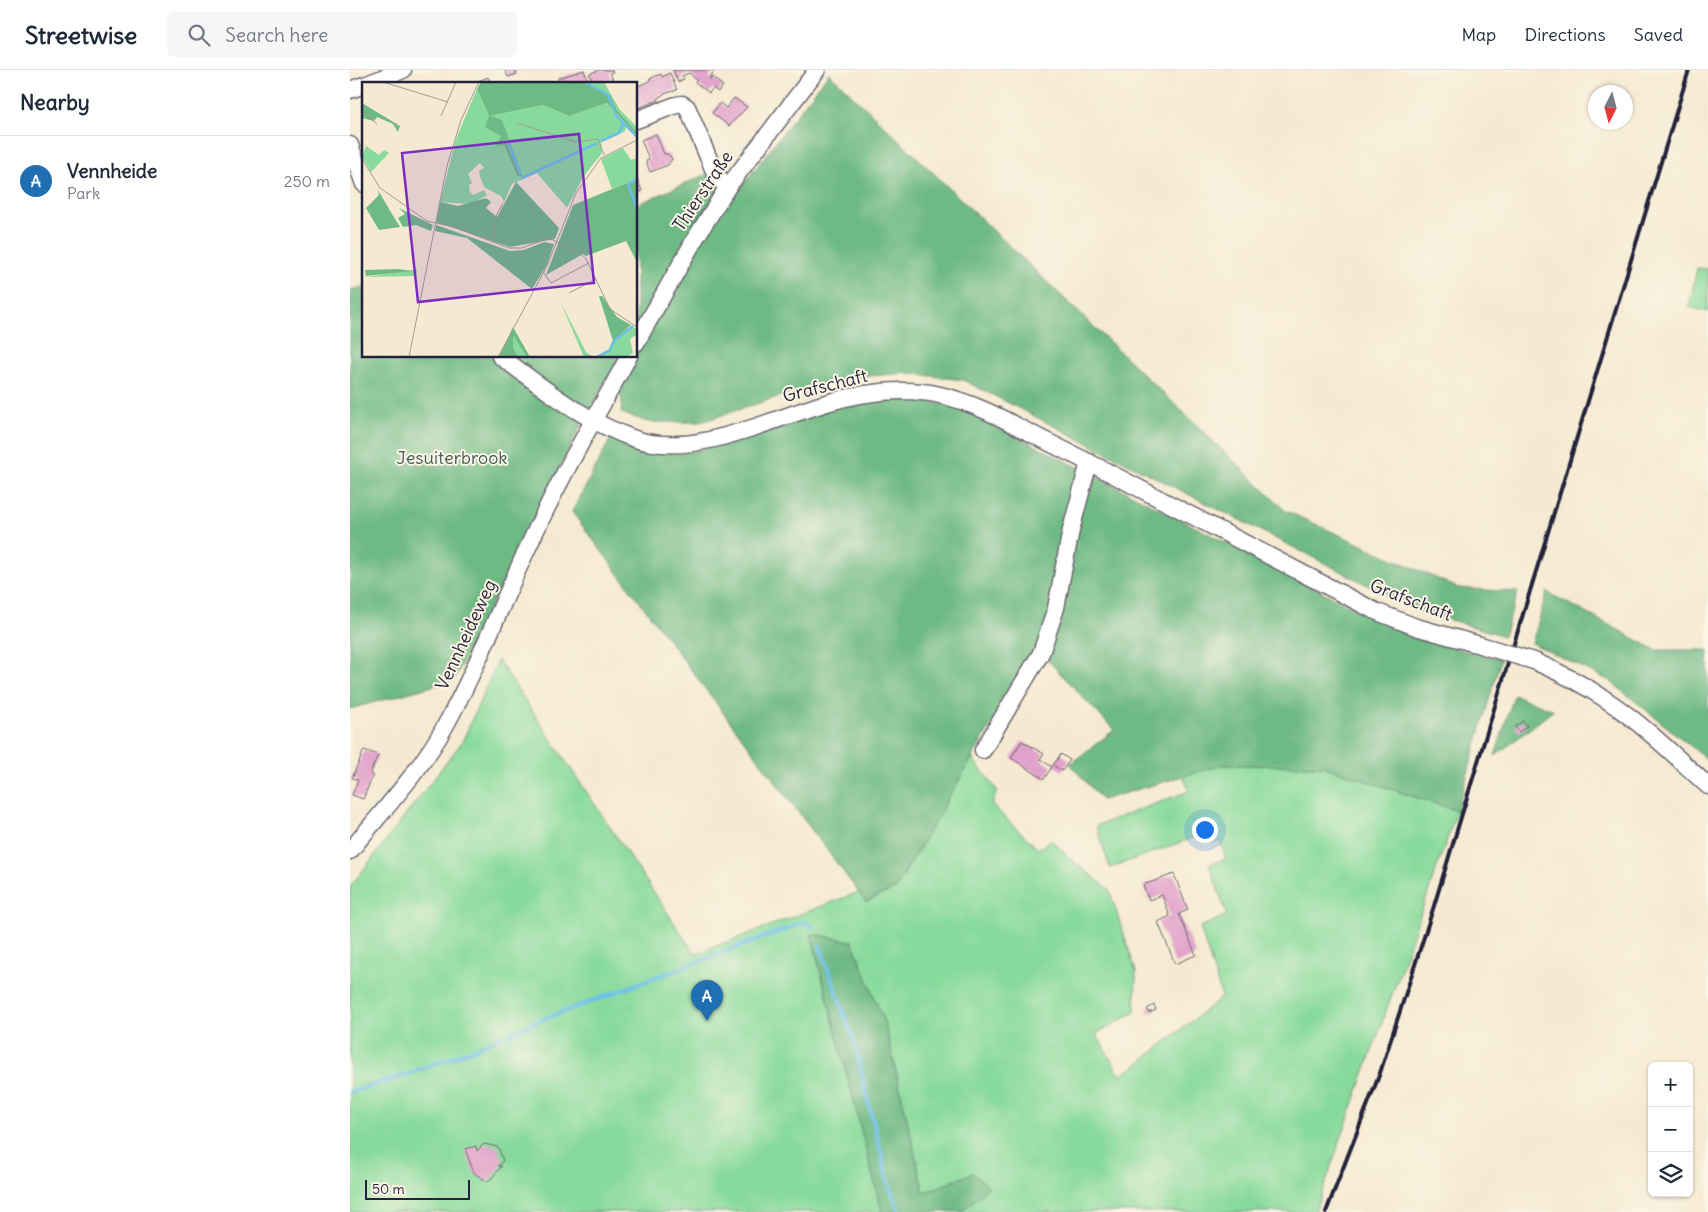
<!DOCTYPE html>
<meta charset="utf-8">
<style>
:root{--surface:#fff;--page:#f6f6f7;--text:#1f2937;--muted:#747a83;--line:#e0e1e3;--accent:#1f6fb2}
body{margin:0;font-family:Delius,sans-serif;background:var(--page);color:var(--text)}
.controls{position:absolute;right:15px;bottom:15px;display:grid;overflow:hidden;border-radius:8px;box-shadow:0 1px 4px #0004}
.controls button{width:45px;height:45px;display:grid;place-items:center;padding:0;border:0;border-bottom:1px solid var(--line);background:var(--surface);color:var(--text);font:25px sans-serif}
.compass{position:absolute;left:1238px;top:15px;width:45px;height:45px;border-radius:50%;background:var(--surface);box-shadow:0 1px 4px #0004;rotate:186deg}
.scale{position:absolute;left:15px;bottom:12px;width:105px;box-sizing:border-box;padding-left:5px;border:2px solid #22223b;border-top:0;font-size:14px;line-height:18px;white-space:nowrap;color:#22223b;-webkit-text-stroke:4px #fcf5e5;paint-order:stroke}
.you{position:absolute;left:854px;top:759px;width:18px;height:18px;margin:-12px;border:4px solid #fff;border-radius:50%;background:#1a73e8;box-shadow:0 0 0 8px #1a73e833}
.badge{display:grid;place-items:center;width:32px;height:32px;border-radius:50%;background:var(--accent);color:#fff;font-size:16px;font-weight:700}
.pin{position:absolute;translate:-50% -41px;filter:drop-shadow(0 1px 2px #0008)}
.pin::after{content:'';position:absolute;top:26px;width:18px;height:15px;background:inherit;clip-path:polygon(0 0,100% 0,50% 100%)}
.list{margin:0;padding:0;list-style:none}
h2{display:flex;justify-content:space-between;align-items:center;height:65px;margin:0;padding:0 20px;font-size:21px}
h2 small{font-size:16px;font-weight:400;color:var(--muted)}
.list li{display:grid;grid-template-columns:32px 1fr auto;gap:15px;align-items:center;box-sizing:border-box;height:90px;padding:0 20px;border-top:1px solid var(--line)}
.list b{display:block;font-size:19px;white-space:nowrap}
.list p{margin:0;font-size:16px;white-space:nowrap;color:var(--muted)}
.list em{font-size:16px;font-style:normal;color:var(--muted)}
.icon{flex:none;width:28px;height:28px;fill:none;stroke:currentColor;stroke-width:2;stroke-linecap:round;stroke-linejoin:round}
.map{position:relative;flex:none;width:1358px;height:1142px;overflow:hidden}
header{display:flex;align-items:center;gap:30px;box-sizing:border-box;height:70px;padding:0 25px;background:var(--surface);border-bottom:1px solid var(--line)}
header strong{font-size:24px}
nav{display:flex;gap:28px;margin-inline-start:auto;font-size:18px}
.search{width:350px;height:45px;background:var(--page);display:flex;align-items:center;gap:12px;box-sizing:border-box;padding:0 18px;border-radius:8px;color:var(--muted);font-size:19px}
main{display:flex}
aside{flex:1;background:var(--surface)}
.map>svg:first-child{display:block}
.green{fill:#88da9c;stroke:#557e6c}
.forest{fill:#6eba84;stroke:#486e60}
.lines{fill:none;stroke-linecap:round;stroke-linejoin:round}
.stream{stroke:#6bbfe7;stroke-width:4.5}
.building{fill:#e1a2cb}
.minor-casing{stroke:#6c6870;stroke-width:19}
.minor{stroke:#fff;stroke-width:16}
.rail{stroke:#22223b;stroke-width:4}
.minor-bridge-casing{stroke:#6c6870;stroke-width:19;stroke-linecap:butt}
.minor-bridge{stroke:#fff;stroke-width:16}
.labels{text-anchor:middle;stroke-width:4;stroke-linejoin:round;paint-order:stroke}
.street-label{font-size:18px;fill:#22223b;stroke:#fcf5e5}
.park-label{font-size:18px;fill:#415958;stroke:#fcf5e5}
.inset-river{fill:none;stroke:#6bbfe7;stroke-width:2.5}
.inset-road{fill:none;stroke:#a19a95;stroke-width:1}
.view{fill:#7b2cbf;fill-opacity:0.15;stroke:#7b2cbf;stroke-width:2.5}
.inset-edge{fill:none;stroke:#22223b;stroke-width:2.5}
</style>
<header>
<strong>Streetwise</strong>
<div class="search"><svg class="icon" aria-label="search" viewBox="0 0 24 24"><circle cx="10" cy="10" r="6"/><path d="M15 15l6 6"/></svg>Search here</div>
<nav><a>Map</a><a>Directions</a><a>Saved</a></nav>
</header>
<main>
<aside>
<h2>Nearby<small></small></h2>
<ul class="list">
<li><span class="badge">A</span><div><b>Vennheide</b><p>Park</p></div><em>250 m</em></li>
</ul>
</aside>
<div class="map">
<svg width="1358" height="1142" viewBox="0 0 1358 1142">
<rect width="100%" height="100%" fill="#fcf5e5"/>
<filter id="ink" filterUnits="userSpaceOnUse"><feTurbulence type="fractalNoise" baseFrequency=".02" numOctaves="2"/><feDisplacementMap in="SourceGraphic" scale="10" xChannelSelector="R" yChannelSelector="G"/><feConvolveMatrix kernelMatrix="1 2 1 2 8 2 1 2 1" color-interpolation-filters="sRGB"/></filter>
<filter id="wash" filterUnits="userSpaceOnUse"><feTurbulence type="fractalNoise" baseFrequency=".0096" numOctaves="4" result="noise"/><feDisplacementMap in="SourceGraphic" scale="20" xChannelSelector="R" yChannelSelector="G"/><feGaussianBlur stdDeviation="1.12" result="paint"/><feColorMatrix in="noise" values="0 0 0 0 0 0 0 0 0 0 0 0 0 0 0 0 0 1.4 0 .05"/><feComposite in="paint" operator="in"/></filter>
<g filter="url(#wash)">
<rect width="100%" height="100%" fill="#f5ead1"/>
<path class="green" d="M 1347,198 L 1358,199 L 1358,242 L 1339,237 Z
M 148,590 L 345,884 L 509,822 L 516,832 L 546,818 L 622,688 L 647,720 L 642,735 L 688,779 L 701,770 L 723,791 L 759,819 L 786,902 L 785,942 L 746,964 L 770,1005 L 784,997 L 872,927 L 850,857 L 877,845 L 859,794 L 876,789 L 870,771 L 861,773 L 856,763 L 760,798 L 746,756 L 839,721 L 833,706 L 871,695 L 972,696 L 1107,741 L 965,1142 L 611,1142 L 638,1117 L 623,1103 L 574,1123 L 535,954 L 502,871 L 461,864 L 532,1142 L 0,1142 L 0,817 L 112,672 Z"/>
<path class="forest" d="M 479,3 L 936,441 L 1108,518 L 1168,522 L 1154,566 L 1067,540 L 613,310 L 558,303 L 506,307 L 468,314 L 351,352 L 298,352 L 271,343 L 272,329 L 267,318 L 348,173 Z
M 364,101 L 373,114 L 286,261 L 286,135 Z
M 14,217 L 14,286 L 271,286 L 230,357 L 104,610 L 0,639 L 0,220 Z
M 561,328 L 614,339 L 1063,568 L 1151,589 L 1107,741 L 972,696 L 871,695 L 752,730 L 720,694 L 764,660 L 686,578 L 546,818 L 516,832 L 222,442 L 261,368 L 302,382 L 333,383 L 367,375 L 482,337 L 521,329 Z
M 1197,522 L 1306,580 L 1358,580 L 1358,690 L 1260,611 L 1182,573 Z
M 1164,625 L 1204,640 L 1145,686 Z
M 461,864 L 502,871 L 535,954 L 574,1123 L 623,1103 L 639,1117 L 611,1142 L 532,1142 Z"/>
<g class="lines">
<path class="stream" d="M 470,876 L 506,977 L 514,1014 L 539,1115 L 549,1142
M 0,1022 L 53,1006 L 116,982 L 191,950 L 455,852 L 462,857"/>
</g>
<g id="blocks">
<path class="building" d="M 155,0 L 165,0 L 167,4 L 158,7 Z
M 234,0 L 238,11 L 231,14 L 223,14 L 222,11 L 210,14 L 208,8 Z
M 249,0 L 262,0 L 263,2 L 260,3 L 263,10 L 257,12 L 258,14 L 238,14 L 243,12 L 239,4 Z
M 323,0 L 365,0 L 359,8 L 361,9 L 362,7 L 373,16 L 368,22 L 363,18 L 359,23 L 345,12 L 347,10 L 339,3 L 332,6 L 334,9 L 328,12 Z
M 320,3 L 327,20 L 314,24 L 308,28 L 309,30 L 288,38 L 286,34 L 286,19 L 290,15 L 300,11 L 299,9 L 311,4 L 312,7 Z
M 138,7 L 141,14 L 122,14 Z
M 384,28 L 397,37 L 379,56 L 362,43 L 370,33 L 376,38 Z
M 306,64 L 314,84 L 318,84 L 322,89 L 318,95 L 300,102 L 296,91 L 299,89 L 291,70 Z
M 286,106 L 292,121 L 286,123 Z
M 351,118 L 356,121 L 353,125 L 349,122 Z
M 1173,651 L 1177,656 L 1169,662 L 1165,657 Z
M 672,671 L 694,684 L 690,689 L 702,697 L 694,709 L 661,688 Z
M 14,680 L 28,685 L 20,704 L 23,705 L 13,729 L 2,725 L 8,710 L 2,708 Z
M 711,684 L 720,690 L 712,701 L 703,695 Z
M 824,804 L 838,840 L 829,844 L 846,885 L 825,894 L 808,852 L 820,846 L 812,825 L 799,830 L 793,815 Z
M 804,935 L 806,940 L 799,943 L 797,939 Z
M 134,1074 L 148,1077 L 153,1091 L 148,1096 L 152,1096 L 138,1112 L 124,1103 L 115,1079 L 126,1076 L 127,1081 Z"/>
</g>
</g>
<g filter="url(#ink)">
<use href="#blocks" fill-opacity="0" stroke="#6c6870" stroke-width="1"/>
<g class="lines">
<defs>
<path id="minor" d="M 17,14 L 53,0
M 0,20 L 14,15
M 286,50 L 326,35 L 332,34 L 337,37 L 364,101 L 377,118
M 0,75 L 14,114
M 286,273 L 345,169 L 377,118 L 467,0
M 150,286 C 192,317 235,352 285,369 C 345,389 422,348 480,332 C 514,322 555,317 590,325 C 621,332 650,347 678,362 C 704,375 730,388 756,401 C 845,448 935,494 1025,541 L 1066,557 L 1130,575
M 1184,591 C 1209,602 1233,614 1255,629 C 1293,654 1325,686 1358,716
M 633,680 L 691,583 L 706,538 L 721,460 L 739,392
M 0,781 C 32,741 69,703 94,658 C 127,599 151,534 180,473 C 209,409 245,348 279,286"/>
</defs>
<use href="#minor" class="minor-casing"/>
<use href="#minor" class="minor"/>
<path class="rail" d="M 976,1142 L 1030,1003 L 1083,839 L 1339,0"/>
<defs>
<path id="minor-bridge" d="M 1130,575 L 1184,591"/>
</defs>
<use href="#minor-bridge" class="minor-bridge-casing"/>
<use href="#minor-bridge" class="minor-bridge"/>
</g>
</g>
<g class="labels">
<g class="street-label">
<text transform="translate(353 121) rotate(-56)" y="6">Thierstraße</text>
<text transform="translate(475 316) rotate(-14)" y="6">Grafschaft</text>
<text transform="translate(1061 530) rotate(21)" y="6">Grafschaft</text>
<text transform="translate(116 565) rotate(-65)" y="6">Vennheideweg</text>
</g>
<g class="park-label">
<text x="102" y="394">Jesuiterbrook</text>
</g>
</g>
<g transform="translate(12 12)">
<rect width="275" height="275" fill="#f5ead1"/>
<path d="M 224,0 L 242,0 L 258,28 L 275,45 L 275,50 L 255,28 L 248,13 ZM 115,7 L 127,34 L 181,23 L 207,34 L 245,21 L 265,45 L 262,50 L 239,60 L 240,71 L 221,95 L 205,126 L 175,91 L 150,102 L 142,120 L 139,114 L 122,105 L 118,94 L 117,89 L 122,86 L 118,81 L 106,92 L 110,101 L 107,103 L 108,110 L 111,113 L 122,108 L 125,113 L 109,122 L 78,120 L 94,57 ZM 139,54 L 160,95 L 155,94 L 142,63 L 137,60 ZM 4,64 L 17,73 L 22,68 L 27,71 L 9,90 L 0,75 ZM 261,66 L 269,78 L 275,76 L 275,97 L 250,107 L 239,77 ZM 51,188 L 55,188 L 54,194 L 4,195 ZM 198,219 L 224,270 L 231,275 L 222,275 ZM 269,244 L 275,247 L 275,257 L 274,253 L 268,257 L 271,271 L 264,275 L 233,275 L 247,267 L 250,259 ZM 151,252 L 165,275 L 156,275 L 151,265 Z" fill="#88da9c" fill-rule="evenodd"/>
<path d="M 119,0 L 224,0 L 248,13 L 255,28 L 275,50 L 275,54 L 245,21 L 207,34 L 181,23 L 128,34 L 140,38 L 161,95 L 155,94 L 142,63 L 134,64 L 139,54 L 123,45 L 127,34 L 115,7 ZM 0,21 L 38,44 L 36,50 L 31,42 L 15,35 L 12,39 L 0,36 ZM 275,97 L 275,180 L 264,159 L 224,174 L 221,172 L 184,193 L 211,123 ZM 154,100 L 197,146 L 193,157 L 148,165 L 74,140 L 78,120 L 96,124 L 124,116 L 129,120 L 124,126 L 135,135 ZM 16,108 L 30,132 L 38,145 L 17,148 L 4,126 L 17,113 ZM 37,126 L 71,143 L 69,149 L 54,143 L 41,145 L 36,136 L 43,132 ZM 74,143 L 148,169 L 162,168 L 182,160 L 192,162 L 185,183 L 170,207 L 105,156 L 73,149 ZM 35,187 L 51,189 L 4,194 L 3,188 ZM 237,214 L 240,214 L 255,235 L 269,243 L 251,259 ZM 151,245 L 168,275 L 165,275 L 151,253 L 151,265 L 156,275 L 137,275 Z" fill="#6eba84"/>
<path class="inset-river" d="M 223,0 L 246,13 L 254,33 L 275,55M 145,58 L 159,93M 239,59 L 257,51 L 261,41M 160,96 L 235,61M 275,97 L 266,102 L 275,126M 235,275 L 248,268 L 252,259 L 271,244"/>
<path class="inset-road" d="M 21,0 L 86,20M 0,29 L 15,42M 79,34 L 94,0M 155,41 L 214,60 L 236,57 L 242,73M 0,77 L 18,106 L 65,139 L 92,145 L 147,166 L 160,166 L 187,156 L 218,171 L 224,177 L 248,227 L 275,245M 131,160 L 134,134 L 141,121M 182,191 L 189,201 L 227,181M 207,211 L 234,197M 47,275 L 85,84 L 99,38 L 117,0M 136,275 L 185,184 L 214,111 L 239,76 L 275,58"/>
<path class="view" d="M 217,52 L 232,201 L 56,220 L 40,71 Z"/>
<rect width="275" height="275" class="inset-edge"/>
</g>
</svg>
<div class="controls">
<button>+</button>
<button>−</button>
<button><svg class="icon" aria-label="layers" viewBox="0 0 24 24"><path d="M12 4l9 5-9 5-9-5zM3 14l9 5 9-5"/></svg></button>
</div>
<svg class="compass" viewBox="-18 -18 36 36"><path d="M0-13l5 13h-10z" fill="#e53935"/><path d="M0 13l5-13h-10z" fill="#747a83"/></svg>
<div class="scale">50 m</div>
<div class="you"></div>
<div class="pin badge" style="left:357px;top:951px">A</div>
</div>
</main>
